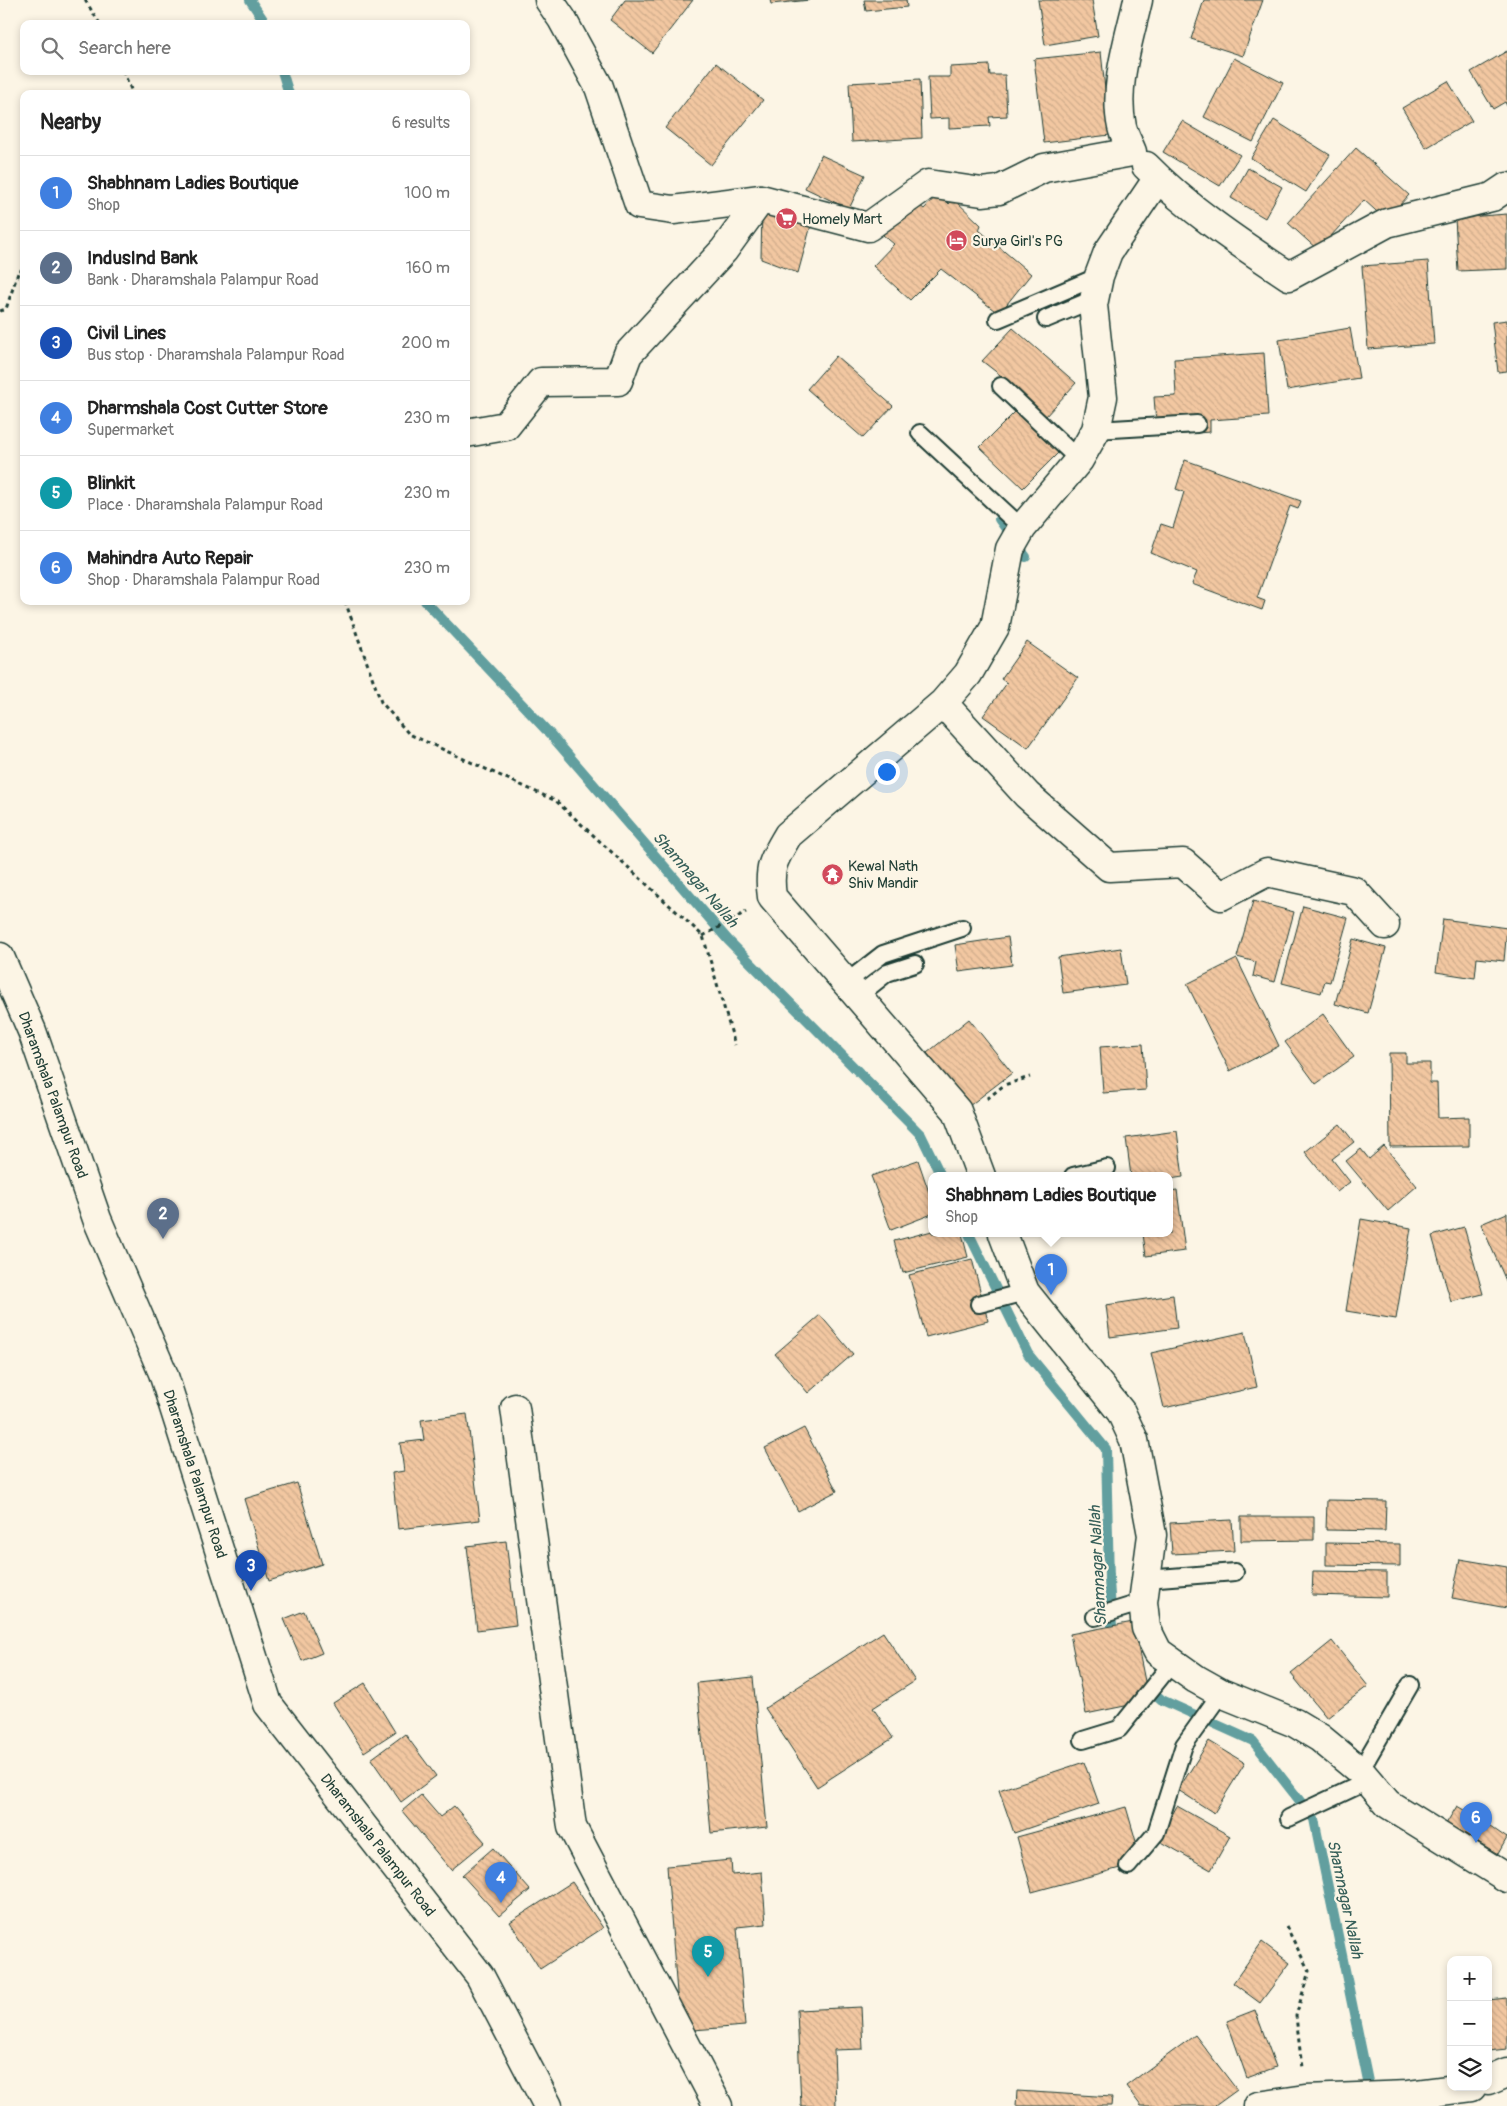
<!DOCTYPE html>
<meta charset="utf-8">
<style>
:root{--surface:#fff;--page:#f2f2f2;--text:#222;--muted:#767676;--line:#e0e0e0;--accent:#d93025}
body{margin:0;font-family:Pangolin,sans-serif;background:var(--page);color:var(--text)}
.controls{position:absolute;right:15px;bottom:15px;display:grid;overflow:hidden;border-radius:10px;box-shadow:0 2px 8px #0003}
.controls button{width:45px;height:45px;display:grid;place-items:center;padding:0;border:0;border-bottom:1px solid var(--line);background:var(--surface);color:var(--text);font:25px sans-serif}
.you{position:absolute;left:886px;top:771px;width:18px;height:18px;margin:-12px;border:4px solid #fff;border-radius:50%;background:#1a73e8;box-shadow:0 0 0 8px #1a73e833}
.badge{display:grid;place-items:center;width:32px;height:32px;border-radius:50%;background:var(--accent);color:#fff;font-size:16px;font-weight:700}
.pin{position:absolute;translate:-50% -41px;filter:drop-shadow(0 1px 2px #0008)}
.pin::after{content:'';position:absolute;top:26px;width:18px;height:15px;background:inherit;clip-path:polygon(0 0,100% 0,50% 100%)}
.popup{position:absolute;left:928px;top:1172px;width:245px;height:65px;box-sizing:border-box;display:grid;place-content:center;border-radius:10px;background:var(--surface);filter:drop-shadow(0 1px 4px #0005);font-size:16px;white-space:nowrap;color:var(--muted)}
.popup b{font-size:19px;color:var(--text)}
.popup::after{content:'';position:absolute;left:50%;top:100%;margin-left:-10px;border:10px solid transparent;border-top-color:var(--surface)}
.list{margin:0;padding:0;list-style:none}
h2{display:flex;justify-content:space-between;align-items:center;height:65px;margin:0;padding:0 20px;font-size:21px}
h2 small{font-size:16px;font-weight:400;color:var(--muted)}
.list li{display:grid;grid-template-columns:32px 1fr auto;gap:15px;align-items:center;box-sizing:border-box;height:75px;padding:0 20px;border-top:1px solid var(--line)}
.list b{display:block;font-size:19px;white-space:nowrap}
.list p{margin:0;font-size:16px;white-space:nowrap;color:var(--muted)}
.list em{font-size:16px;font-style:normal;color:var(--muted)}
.icon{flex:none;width:28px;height:28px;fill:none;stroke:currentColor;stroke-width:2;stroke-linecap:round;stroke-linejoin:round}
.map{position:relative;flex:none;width:1507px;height:2106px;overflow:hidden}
.search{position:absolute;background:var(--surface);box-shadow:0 2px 8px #0003;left:20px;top:20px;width:450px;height:55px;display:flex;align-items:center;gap:12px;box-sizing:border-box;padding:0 18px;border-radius:10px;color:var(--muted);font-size:19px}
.panel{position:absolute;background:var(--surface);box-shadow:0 2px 8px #0003;left:20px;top:90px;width:450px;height:515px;border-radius:10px}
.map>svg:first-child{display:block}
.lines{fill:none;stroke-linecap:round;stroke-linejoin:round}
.stream{stroke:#629f9f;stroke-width:10}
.building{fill:url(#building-back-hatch);stroke:#1f3d34}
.service-casing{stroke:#1f3d34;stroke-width:20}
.minor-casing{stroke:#1f3d34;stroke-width:31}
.primary-casing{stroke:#1f3d34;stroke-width:31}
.path{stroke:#1f3d34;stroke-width:3;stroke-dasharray:4 4;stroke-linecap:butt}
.service{stroke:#fcf5e5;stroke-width:16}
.minor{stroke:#fcf5e5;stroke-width:28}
.primary{stroke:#fcf5e5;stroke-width:28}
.labels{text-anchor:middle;stroke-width:4.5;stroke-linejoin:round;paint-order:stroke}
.poi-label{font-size:15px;fill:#1f3d34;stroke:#fcf5e5;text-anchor:start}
.street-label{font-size:15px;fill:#1f3d34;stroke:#fcf5e5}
.water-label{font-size:16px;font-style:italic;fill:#355e58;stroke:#fcf5e5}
</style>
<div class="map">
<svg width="1507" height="2106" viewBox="0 0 1507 2106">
<defs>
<pattern id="building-back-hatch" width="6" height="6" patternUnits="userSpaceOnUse" patternTransform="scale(1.25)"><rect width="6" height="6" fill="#f2c7a1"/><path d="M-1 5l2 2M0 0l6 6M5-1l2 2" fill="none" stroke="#cfac8b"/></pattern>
</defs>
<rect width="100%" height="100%" fill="#fcf5e5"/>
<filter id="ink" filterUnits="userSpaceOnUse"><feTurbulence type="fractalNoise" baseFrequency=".02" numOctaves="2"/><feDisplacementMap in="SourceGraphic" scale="10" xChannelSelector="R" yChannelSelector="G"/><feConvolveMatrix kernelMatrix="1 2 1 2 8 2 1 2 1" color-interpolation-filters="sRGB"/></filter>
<g filter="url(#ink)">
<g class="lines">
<path class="stream" d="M 250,0 L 266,24
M 282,71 L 289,94
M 999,519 L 1026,557
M 425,601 L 550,734 L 728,940 L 921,1135 L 941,1176
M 969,1234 L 1028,1354 L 1106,1449 L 1109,1580 L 1112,1626 L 1117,1638
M 1146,1686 L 1162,1700 L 1253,1741 L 1314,1819 L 1371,2096"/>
</g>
<path class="building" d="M 625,0 L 693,0 L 652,53 L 610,20 Z
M 770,0 L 810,0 L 771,4 Z
M 864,0 L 906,0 L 907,7 L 866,11 Z
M 1038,0 L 1092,0 L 1098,36 L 1045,45 Z
M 1204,0 L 1263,0 L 1243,56 L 1191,39 Z
M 1507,51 L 1507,106 L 1505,102 L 1493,109 L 1471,72 Z
M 1101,52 L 1110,135 L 1044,143 L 1034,59 Z
M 1234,58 L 1283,83 L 1253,142 L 1204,117 Z
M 716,63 L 763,100 L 711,165 L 665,128 Z
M 989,65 L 990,75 L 1005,75 L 1007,116 L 989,117 L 990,126 L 949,128 L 949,118 L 930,119 L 928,77 L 950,77 L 950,67 Z
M 920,79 L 922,138 L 852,142 L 849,83 Z
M 1448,81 L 1472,121 L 1426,148 L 1402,108 Z
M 1274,120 L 1330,155 L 1306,192 L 1251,158 Z
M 1182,121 L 1240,155 L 1220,186 L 1163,152 Z
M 1356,148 L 1409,195 L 1386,220 L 1364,200 L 1318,250 L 1288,223 Z
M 821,155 L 865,175 L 849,209 L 805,188 Z
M 1248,168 L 1282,187 L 1265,218 L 1231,198 Z
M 939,193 L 949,204 L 954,199 L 981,225 L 979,230 L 1031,274 L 999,314 L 941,269 L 910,300 L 873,266 L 894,244 L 883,235 L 914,201 L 924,209 Z
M 762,207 L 813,218 L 798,273 L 761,259 Z
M 1507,214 L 1507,269 L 1458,271 L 1455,218 Z
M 1428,261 L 1434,344 L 1368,349 L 1362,266 Z
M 1507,320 L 1507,371 L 1498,372 L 1492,322 Z
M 1013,328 L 1076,383 L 1045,417 L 1004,378 L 982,361 Z
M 1350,328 L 1359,378 L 1287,390 L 1279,340 Z
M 1264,353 L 1268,416 L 1210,420 L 1210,432 L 1157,436 L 1154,397 L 1176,396 L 1174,359 Z
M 836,356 L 893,406 L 863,438 L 807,389 Z
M 1018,409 L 1060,451 L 1023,488 L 980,447 Z
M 1185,460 L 1301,501 L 1298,509 L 1290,506 L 1257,598 L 1265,601 L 1262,610 L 1192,584 L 1197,572 L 1151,553 L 1161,524 L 1173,528 L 1184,492 L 1176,489 Z
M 1027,642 L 1078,678 L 1028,748 L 983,716 L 1007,683 L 1001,679 Z
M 1253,901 L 1294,912 L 1275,982 L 1253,976 L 1256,962 L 1237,957 Z
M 1303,906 L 1348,918 L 1330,982 L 1325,981 L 1321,993 L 1282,983 Z
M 1443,919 L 1507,928 L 1504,961 L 1477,958 L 1475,978 L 1436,972 Z
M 1008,937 L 1012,965 L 959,972 L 955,945 Z
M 1353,939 L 1386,948 L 1368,1013 L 1335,1004 Z
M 1121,948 L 1126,985 L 1063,993 L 1058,957 Z
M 1237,959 L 1279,1046 L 1230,1071 L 1187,984 Z
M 1323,1014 L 1354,1057 L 1316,1084 L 1285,1042 Z
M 969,1019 L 1012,1073 L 969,1106 L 927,1053 Z
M 1143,1044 L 1146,1090 L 1103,1093 L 1100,1047 Z
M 1389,1053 L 1406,1053 L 1406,1063 L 1430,1063 L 1430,1083 L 1437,1083 L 1438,1118 L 1469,1117 L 1469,1146 L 1390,1147 Z
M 1340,1124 L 1354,1142 L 1332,1159 L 1350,1182 L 1337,1192 L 1305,1152 Z
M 1177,1131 L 1183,1177 L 1170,1179 L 1170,1176 L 1131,1176 L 1126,1138 Z
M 1384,1146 L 1417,1186 L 1388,1211 L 1346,1161 L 1361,1149 L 1369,1159 Z
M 918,1160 L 932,1201 L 932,1214 L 891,1230 L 871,1176 Z
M 1177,1190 L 1185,1251 L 1146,1256 L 1143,1234 L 1170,1234 L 1170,1191 Z
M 1507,1213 L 1507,1283 L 1481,1224 Z
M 1361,1219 L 1411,1228 L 1396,1319 L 1346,1311 Z
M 1464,1227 L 1483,1294 L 1451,1302 L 1432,1236 Z
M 932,1231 L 932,1234 L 962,1234 L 968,1257 L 903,1273 L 894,1241 Z
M 972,1259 L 988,1321 L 926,1337 L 909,1275 Z
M 1173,1295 L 1177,1328 L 1110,1337 L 1106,1305 Z
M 820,1315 L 853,1354 L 808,1393 L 775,1354 Z
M 1245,1332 L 1257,1387 L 1164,1408 L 1151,1353 Z
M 467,1414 L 480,1520 L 398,1529 L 392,1473 L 404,1471 L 400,1443 L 424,1440 L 421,1420 Z
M 804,1428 L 837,1491 L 798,1511 L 765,1448 Z
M 297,1483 L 322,1564 L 269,1581 L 244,1499 Z
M 1327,1500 L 1386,1501 L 1385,1531 L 1326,1530 Z
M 1241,1517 L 1314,1517 L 1314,1540 L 1241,1541 Z
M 1232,1520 L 1234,1551 L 1172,1554 L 1170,1523 Z
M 506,1541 L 516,1625 L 477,1630 L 467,1546 Z
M 1326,1543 L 1400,1544 L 1400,1566 L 1326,1565 Z
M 1460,1559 L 1507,1567 L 1507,1608 L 1452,1598 Z
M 1313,1571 L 1387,1572 L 1387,1597 L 1312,1595 Z
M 304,1611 L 322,1653 L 302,1661 L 284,1619 Z
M 1133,1622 L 1149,1701 L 1086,1714 L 1070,1634 Z
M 883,1632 L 915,1681 L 873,1708 L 893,1738 L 817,1787 L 765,1708 Z
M 1332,1641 L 1368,1686 L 1327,1718 L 1291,1674 Z
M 753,1677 L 767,1827 L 711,1833 L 697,1683 Z
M 365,1683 L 395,1732 L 364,1752 L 333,1703 Z
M 405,1734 L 436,1776 L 401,1802 L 371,1759 Z
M 1209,1741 L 1245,1763 L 1214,1813 L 1178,1790 Z
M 1084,1762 L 1099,1804 L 1014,1833 L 999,1790 Z
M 421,1795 L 440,1817 L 454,1806 L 485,1842 L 451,1870 L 402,1811 Z
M 1177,1806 L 1230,1836 L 1211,1870 L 1158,1840 Z
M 1457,1806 L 1481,1820 L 1470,1837 L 1464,1833 L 1458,1843 L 1441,1832 Z
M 1126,1807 L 1142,1862 L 1032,1892 L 1017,1837 Z
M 1481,1820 L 1507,1838 L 1498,1854 L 1470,1837 Z
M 493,1848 L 530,1890 L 499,1916 L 462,1875 Z
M 731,1860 L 732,1875 L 762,1872 L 766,1924 L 737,1927 L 745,2026 L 680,2031 L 667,1866 Z
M 572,1882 L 603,1928 L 540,1969 L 510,1922 Z
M 1262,1942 L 1290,1963 L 1260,2003 L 1233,1983 Z
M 1507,1998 L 1507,2049 L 1488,2051 L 1488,2000 Z
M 861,2007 L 863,2049 L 834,2050 L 836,2106 L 801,2106 L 797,2010 Z
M 1255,2010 L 1276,2067 L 1247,2078 L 1227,2021 Z
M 1195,2035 L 1237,2090 L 1215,2106 L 1141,2106 L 1126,2086 Z
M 1017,2091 L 1112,2097 L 1111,2106 L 1016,2106 Z"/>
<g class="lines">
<defs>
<path id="service" d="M 998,319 L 1099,276
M 1046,319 L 1094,299
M 1001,386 L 1079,460
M 1096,430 L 1197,424
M 920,433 L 1022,528
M 847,982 L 883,954 L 962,928
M 858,996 L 887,973 L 915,964
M 1073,1176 L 1107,1168
M 979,1304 L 1025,1292
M 1146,1579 L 1235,1572
M 1095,1617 L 1143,1602
M 1083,1740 L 1119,1729 L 1172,1663
M 1360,1771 L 1410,1685
M 1289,1818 L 1368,1781
M 1128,1866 L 1156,1833 L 1184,1745 L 1221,1693"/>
<path id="minor" d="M 549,0 L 562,19 L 599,87 L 639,205 L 673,210 L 761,199 L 868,227 L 928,184 L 982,192 L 999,190 L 1044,168 L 1132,152 C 1129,144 1124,136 1122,127 C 1113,86 1129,40 1138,0
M 1146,166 C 1188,209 1239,243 1289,276 L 1387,223 L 1492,197 L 1507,187
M 466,433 L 506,426 L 541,382 L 618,381 L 628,354 L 724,250 L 761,199
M 943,703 L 1027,795 L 1109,867 L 1183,863 L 1221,896 L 1267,872 L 1354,891 L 1385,925
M 981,1176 L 957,1111 L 772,897 C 768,868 773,860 788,835 L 943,703 L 968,674 L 995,627 L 1010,549 L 1022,528 L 1079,460 L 1096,430 L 1103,397 L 1093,305 L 1099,276 L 1108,252 L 1158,178
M 1003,1234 L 1025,1292 L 1121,1412 L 1134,1440 L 1152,1535 L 1143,1602 L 1146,1628 L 1158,1652 L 1196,1679 L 1221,1693 L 1295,1723 L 1320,1738 L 1360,1771 L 1388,1804 L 1507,1878
M 515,1408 L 572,1827 L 718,2106"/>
<path id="primary" d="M 0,957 L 32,1031 L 97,1219 L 163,1373 L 268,1704 L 480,1976 L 548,2106
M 1488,2080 L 1507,2072
M 1258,2106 L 1306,2099 L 1409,2095 L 1472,2087"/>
</defs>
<use href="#service" class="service-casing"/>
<use href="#minor" class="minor-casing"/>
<use href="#primary" class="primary-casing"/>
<path class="path" d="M 85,0 L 100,24
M 123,71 L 133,94
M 0,311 L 6,309 L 19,270 L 24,271
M 345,601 L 381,702 L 409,734 L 556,801 L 703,936 L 735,1045
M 703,936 L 746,912
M 987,1099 L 1004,1085 L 1030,1077
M 1286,1926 L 1309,1971 L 1296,2016 L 1302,2068"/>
<use href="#service" class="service"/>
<use href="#minor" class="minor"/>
<use href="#primary" class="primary"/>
</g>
</g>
<defs>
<symbol id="supermarket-disc" viewBox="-11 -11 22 22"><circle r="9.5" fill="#d1495b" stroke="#fcf5e5"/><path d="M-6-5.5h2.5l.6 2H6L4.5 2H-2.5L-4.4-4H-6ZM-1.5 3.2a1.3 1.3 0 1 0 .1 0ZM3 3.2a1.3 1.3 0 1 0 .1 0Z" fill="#fff"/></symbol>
<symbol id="hotel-disc" viewBox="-11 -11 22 22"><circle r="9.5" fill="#d1495b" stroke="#fcf5e5"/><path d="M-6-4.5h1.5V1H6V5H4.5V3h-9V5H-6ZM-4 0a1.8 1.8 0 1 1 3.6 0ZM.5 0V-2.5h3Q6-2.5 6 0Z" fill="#fff"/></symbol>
<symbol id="temple-disc" viewBox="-11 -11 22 22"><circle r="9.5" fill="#d1495b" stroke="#fcf5e5"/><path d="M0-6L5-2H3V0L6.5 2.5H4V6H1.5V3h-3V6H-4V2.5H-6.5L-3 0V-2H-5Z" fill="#fff"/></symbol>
</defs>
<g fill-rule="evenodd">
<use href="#supermarket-disc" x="774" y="206" width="25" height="25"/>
<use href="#hotel-disc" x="944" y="228" width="25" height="25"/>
<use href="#temple-disc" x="820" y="862" width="25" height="25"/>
</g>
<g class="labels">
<g class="poi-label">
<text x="802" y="224">Homely Mart</text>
<text x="972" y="246">Surya Girl's PG</text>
<text x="848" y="871">Kewal Nath<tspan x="848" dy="17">Shiv Mandir</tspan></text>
</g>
<g class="street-label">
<text transform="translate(53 1095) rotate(70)" y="5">Dharamshala Palampur Road</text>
<text transform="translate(195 1474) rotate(72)" y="5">Dharamshala Palampur Road</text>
<text transform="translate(378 1845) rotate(52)" y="5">Dharamshala Palampur Road</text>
</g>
<g class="water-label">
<text transform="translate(696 879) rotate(49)" y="6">Shamnagar Nallah</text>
<text transform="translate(1097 1566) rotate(-93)" y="6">Shamnagar Nallah</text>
<text transform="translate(1346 1899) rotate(78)" y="6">Shamnagar Nallah</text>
</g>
</g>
</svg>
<div class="controls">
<button>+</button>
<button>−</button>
<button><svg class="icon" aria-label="layers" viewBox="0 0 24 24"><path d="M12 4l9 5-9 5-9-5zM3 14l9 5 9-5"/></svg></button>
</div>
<div class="you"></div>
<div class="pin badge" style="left:1051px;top:1295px;background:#3f7fe0">1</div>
<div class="popup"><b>Shabhnam Ladies Boutique</b>Shop</div>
<div class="pin badge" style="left:163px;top:1239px;background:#5c6f8a">2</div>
<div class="pin badge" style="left:251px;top:1591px;background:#1a4fb4">3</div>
<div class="pin badge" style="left:501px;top:1903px;background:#3f7fe0">4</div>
<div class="pin badge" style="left:708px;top:1977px;background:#0f9aa8">5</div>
<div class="pin badge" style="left:1476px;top:1843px;background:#3f7fe0">6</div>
<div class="search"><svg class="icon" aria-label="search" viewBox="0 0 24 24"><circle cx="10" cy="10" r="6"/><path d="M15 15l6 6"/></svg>Search here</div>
<section class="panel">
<h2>Nearby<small>6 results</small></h2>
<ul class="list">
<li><span class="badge" style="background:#3f7fe0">1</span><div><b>Shabhnam Ladies Boutique</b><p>Shop</p></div><em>100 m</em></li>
<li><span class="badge" style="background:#5c6f8a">2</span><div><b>IndusInd Bank</b><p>Bank · Dharamshala Palampur Road</p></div><em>160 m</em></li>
<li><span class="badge" style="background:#1a4fb4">3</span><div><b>Civil Lines</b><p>Bus stop · Dharamshala Palampur Road</p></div><em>200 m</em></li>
<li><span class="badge" style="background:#3f7fe0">4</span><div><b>Dharmshala Cost Cutter Store</b><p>Supermarket</p></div><em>230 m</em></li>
<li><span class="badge" style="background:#0f9aa8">5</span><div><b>Blinkit</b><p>Place · Dharamshala Palampur Road</p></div><em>230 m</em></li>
<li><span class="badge" style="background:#3f7fe0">6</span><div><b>Mahindra Auto Repair</b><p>Shop · Dharamshala Palampur Road</p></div><em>230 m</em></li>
</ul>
</section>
</div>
